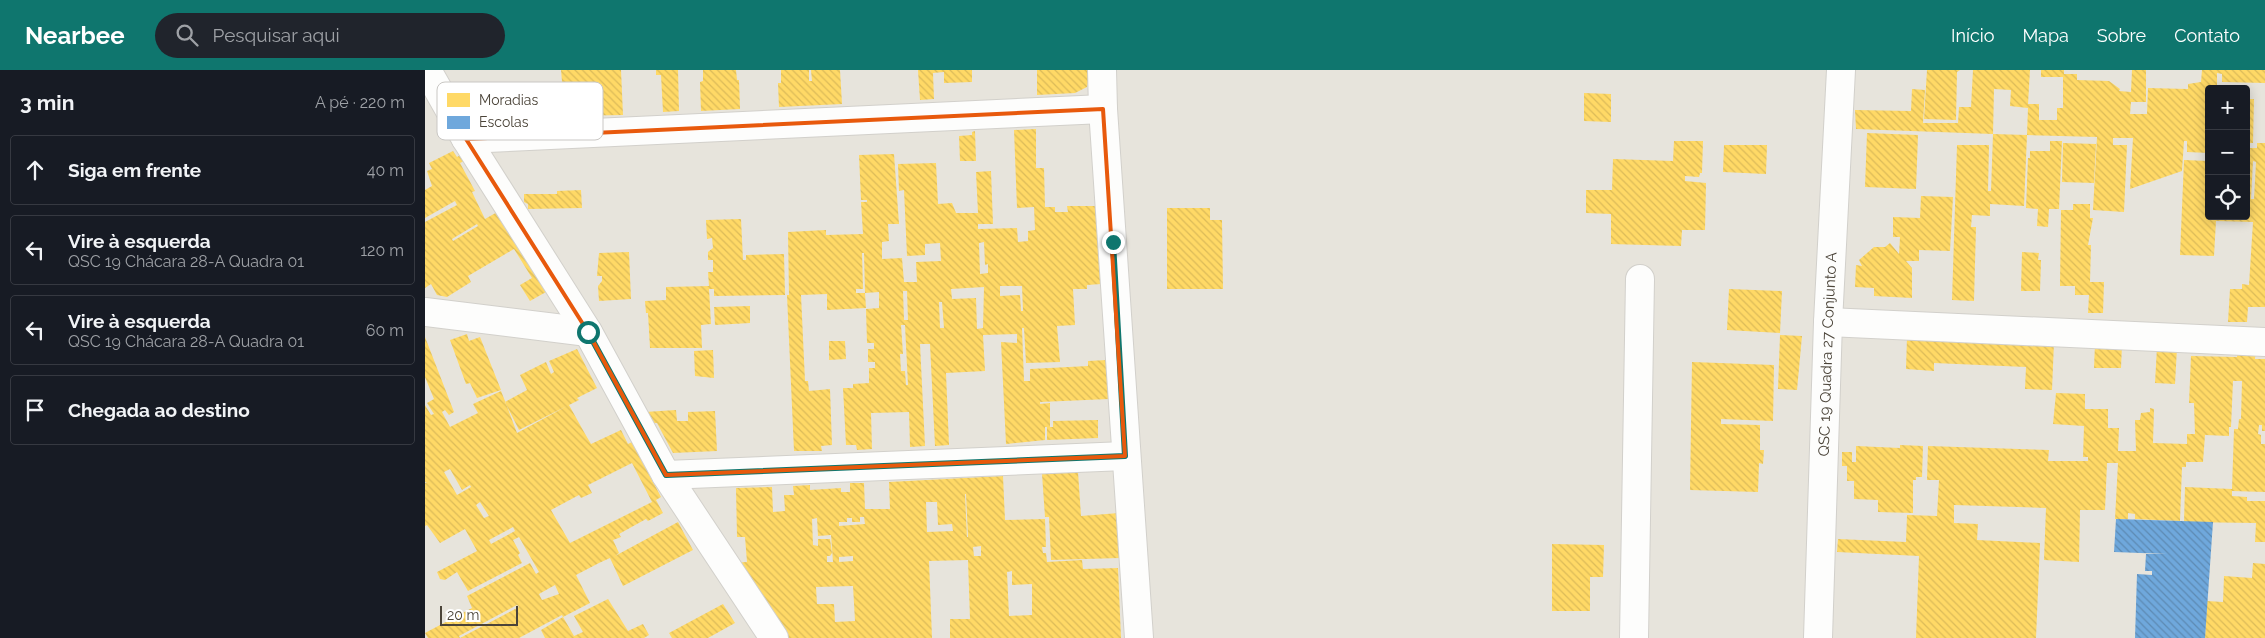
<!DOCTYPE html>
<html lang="pt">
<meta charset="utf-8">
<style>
:root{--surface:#171b24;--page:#20242c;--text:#f1f3f6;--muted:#9ea1a6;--line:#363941;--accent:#0f766e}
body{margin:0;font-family:Raleway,sans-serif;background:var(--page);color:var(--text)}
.controls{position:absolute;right:15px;top:15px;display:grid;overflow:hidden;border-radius:5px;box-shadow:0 2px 12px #0003}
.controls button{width:45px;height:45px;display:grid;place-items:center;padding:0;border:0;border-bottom:1px solid var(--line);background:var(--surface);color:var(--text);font:25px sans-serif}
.scale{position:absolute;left:15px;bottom:12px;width:78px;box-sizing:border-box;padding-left:5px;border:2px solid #4b4439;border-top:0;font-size:14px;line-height:18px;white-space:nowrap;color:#4b4439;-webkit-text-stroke:4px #fff;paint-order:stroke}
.stop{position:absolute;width:15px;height:15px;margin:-11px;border:4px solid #0f766e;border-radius:50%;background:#fff}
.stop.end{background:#0f766e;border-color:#fff;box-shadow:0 1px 5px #0008}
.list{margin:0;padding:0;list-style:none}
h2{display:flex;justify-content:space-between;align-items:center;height:65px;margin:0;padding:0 20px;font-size:21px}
h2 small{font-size:16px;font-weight:400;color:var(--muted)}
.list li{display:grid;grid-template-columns:32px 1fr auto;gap:15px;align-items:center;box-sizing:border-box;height:70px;margin:0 10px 10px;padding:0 10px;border:1px solid var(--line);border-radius:5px}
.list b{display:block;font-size:19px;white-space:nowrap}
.list p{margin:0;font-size:16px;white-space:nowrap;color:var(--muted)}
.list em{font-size:16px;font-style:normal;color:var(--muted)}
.icon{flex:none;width:28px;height:28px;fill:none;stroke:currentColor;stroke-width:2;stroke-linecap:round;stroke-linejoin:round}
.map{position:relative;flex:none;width:1840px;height:568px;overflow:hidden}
header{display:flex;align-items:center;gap:30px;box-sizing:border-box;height:70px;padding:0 25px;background:var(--accent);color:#fff}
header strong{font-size:24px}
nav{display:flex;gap:28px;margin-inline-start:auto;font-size:18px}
.search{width:350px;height:45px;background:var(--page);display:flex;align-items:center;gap:12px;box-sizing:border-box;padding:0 18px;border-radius:28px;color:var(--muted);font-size:19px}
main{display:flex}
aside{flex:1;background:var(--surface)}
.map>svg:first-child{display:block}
.residential{fill:#e7e4dc;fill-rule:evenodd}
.homes{fill:url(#homes-back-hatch);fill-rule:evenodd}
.schools{fill:url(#schools-back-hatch)}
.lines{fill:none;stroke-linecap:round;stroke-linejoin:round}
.minor-casing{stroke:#d2d0cb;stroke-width:30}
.minor{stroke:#fdfdfc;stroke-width:28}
.route{stroke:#0f766e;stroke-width:6}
.marked{fill:none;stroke:#e8590c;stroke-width:4;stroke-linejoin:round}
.labels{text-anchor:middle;stroke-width:5;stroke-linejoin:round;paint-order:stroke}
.street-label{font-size:15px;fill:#4b4439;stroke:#fff}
.key{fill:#fff;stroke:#c9c7c4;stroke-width:1}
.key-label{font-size:14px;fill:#4b4439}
</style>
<header>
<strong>Nearbee</strong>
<div class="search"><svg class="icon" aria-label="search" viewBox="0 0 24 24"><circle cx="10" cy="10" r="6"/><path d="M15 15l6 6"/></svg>Pesquisar aqui</div>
<nav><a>Início</a><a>Mapa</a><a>Sobre</a><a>Contato</a></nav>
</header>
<main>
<aside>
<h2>3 min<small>A pé · 220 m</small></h2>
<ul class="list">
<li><svg class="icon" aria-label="ahead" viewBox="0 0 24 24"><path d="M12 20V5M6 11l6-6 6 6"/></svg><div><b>Siga em frente</b></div><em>40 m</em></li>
<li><svg class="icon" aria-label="left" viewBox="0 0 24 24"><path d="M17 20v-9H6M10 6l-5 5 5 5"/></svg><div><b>Vire à esquerda</b><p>QSC 19 Chácara 28-A Quadra 01</p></div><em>120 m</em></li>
<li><svg class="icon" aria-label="left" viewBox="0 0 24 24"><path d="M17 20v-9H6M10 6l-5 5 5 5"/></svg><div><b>Vire à esquerda</b><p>QSC 19 Chácara 28-A Quadra 01</p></div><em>60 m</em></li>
<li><svg class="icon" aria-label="arrive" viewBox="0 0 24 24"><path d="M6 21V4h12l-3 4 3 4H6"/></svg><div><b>Chegada ao destino</b></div></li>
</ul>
</aside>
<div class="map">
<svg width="1840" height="568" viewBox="0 0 1840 568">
<defs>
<pattern id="homes-back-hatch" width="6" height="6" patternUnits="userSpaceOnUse" patternTransform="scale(1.25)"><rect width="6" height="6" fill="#ffd966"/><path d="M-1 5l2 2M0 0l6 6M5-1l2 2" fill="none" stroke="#dcbb59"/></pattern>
<pattern id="schools-back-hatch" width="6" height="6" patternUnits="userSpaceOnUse" patternTransform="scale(1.25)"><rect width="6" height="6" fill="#6fa8dc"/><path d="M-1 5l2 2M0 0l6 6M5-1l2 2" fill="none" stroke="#5d8ab3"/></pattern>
</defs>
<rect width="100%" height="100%" fill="#f4f2ee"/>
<path class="residential" d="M 0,0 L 1840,0 L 1840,568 L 0,568 ZM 1784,19 L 1821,19 L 1821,146 L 1784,146 Z"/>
<path class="homes" d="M 136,0 L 196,0 L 198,45 L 140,46 Z
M 231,0 L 253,0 L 254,41 L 238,42 L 236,5 L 231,5 Z
M 278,0 L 311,0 L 312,10 L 314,10 L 315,39 L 276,41 L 275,12 L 278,11 Z
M 356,0 L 384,0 L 384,11 L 387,11 L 386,0 L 415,0 L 417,34 L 354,37 L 353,13 L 356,13 Z
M 493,0 L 547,0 L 547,12 L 519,13 L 519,2 L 508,3 L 509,29 L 495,30 Z
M 612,0 L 665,0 L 665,3 L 662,17 L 650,23 L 612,25 Z
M 1502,0 L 1535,0 L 1532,2 L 1531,50 L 1499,49 Z
M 1548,0 L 1605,0 L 1603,34 L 1614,34 L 1614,50 L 1632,50 L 1632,38 L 1638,38 L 1638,7 L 1616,7 L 1616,0 L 1639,0 L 1639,4 L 1652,4 L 1652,10 L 1684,11 L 1695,19 L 1694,21 L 1706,22 L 1707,0 L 1721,0 L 1721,32 L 1706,32 L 1705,44 L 1722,44 L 1723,18 L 1763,19 L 1763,14 L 1776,12 L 1777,0 L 1840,0 L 1840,13 L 1797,12 L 1797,4 L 1792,3 L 1792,19 L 1784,19 L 1784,83 L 1762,82 L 1762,71 L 1759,71 L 1757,101 L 1705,119 L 1708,68 L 1688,68 L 1688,75 L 1702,75 L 1699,142 L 1668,140 L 1672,67 L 1602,65 L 1603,38 L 1585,36 L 1586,20 L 1569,19 L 1568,64 L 1431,59 L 1430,40 L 1486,41 L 1487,19 L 1500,20 L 1498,53 L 1533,53 L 1534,37 L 1546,37 Z
M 1159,23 L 1186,24 L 1186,52 L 1159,51 Z
M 1821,29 L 1829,29 L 1828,73 L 1821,73 Z
M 611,59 L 611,98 L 619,98 L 620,137 L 630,137 L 630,142 L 643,142 L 642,136 L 672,136 L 676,214 L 662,215 L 662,219 L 648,219 L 650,255 L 632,256 L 635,292 L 601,293 L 599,258 L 597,258 L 599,311 L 605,311 L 605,299 L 663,296 L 663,291 L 682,290 L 684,329 L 615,332 L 615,334 L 625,333 L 625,357 L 628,357 L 628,351 L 673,350 L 673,368 L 622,370 L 622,357 L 620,357 L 620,370 L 581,374 L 576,272 L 592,273 L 592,264 L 558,265 L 560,301 L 521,303 L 524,375 L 510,376 L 505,274 L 495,274 L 500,376 L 485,377 L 484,342 L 446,343 L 447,379 L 432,380 L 431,375 L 421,375 L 418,318 L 428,318 L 428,314 L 444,313 L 444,298 L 450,298 L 450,292 L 443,292 L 443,279 L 449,279 L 449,273 L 442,273 L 441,239 L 454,238 L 454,222 L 440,223 L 441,238 L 402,240 L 402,224 L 376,225 L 380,311 L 383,311 L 384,321 L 405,319 L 407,375 L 396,376 L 397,381 L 369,381 L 362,225 L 364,225 L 363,162 L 401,160 L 401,165 L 438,164 L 436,132 L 442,132 L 442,130 L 436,130 L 434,85 L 469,84 L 474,154 L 463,154 L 464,171 L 457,172 L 457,189 L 477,188 L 479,212 L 492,212 L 491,192 L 516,191 L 515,173 L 500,174 L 500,185 L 482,186 L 479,120 L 474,121 L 473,94 L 511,93 L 513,134 L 527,133 L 531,143 L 553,143 L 551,102 L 566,101 L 568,154 L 553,154 L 553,159 L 592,158 L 593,172 L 603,171 L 603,161 L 610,160 L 609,137 L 592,138 L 589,60 ZM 559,172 L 560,195 L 563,194 L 563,203 L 555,204 L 554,173 ZM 437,183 L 439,183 L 440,223 L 431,223 L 431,219 L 438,219 ZM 575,216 L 597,216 L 598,241 L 596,241 L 595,225 L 575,226 ZM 559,217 L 558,258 L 552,259 L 551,228 L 527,229 L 526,219 ZM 478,221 L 482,221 L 483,250 L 479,250 ZM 514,232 L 517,232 L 519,258 L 515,258 ZM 476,255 L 480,255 L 483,315 L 481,315 L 480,301 L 476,301 L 475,284 L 478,284 Z
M 550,61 L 551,91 L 535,91 L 534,66 L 547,65 L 547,62 Z
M 1442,63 L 1493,65 L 1491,119 L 1440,117 Z
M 1568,64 L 1602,65 L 1599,136 L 1565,134 L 1565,146 L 1547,145 L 1546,157 L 1551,157 L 1549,231 L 1527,230 L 1532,75 L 1564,75 L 1563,121 L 1566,121 Z
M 1249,71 L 1278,71 L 1277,103 L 1275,103 L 1274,107 L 1260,106 L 1260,111 L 1281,113 L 1280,160 L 1257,160 L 1256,176 L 1186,174 L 1186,144 L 1161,143 L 1161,120 L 1187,120 L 1188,89 L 1248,91 Z
M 1625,71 L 1637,71 L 1634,139 L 1624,139 L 1623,157 L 1612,156 L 1613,139 L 1601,138 L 1603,88 L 1605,88 L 1605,81 L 1625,81 Z
M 1638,73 L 1671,74 L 1669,113 L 1637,112 Z
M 1832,73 L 1840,73 L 1840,237 L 1823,237 L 1822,252 L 1803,252 L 1805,219 L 1817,219 L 1817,214 L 1824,215 L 1828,152 L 1791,151 L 1789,186 L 1755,185 L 1759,90 L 1784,91 L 1784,146 L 1821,146 L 1821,78 L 1832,78 ZM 1828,91 L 1831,92 L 1829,129 L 1826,129 Z
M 1299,75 L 1342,75 L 1341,104 L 1298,102 Z
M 28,81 L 32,87 L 37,84 L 41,90 L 35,93 L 50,121 L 47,122 L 60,149 L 74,141 L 121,222 L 105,231 L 95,215 L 107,208 L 89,179 L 43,206 L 46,212 L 22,227 L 12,225 L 6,214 L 0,218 L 0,152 L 32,135 L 30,131 L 0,148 L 0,120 L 7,116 L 2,101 L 7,99 L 4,93 ZM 52,154 L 53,156 L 28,171 L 27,169 Z
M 156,120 L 157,138 L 103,139 L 103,134 L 99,132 L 99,124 L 132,124 L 132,121 Z
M 1496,126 L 1528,127 L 1525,181 L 1494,180 L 1494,191 L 1481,191 L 1487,198 L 1487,228 L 1449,226 L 1449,218 L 1430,217 L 1431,195 L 1437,196 L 1434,190 L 1449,177 L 1460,177 L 1465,173 L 1474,184 L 1475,167 L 1468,167 L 1468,147 L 1495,148 Z
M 1648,134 L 1665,134 L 1665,148 L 1668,148 L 1663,175 L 1666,175 L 1665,212 L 1679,212 L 1678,243 L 1663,243 L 1664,225 L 1650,225 L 1650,216 L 1635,216 L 1636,140 L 1648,140 Z
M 742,138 L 785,138 L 785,150 L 797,150 L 798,219 L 742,219 Z
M 316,149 L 318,190 L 321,190 L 321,185 L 359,184 L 360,225 L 289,226 L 289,219 L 284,219 L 286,254 L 276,255 L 277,278 L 225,278 L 223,243 L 221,243 L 220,231 L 241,230 L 241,217 L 284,216 L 283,202 L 288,202 L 288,190 L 283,190 L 283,182 L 288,178 L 287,168 L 282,169 L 281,150 Z
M 204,182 L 206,229 L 174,231 L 173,216 L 177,211 L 177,206 L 172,206 L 174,183 Z
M 1597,182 L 1614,183 L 1613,190 L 1616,190 L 1615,221 L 1596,221 Z
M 1304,219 L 1357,221 L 1355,263 L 1302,260 Z
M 325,236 L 325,253 L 290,255 L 289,237 Z
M 42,264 L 44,271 L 55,267 L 76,320 L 52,328 L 45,313 L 41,314 L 25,270 Z
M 1355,265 L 1377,266 L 1372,320 L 1353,319 Z
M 0,267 L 29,342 L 24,345 L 20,340 L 17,342 L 25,357 L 53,343 L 48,334 L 76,321 L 80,331 L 92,363 L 142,336 L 94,360 L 80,332 L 102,320 L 95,305 L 121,292 L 126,304 L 129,302 L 124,291 L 152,279 L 172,318 L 152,328 L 154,330 L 144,335 L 159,362 L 166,374 L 196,360 L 203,374 L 207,372 L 236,427 L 231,430 L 238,443 L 223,451 L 221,449 L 194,464 L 196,467 L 188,470 L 194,483 L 190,486 L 253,452 L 268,480 L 198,516 L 185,488 L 174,493 L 151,505 L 165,533 L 138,547 L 137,545 L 94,568 L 35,568 L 94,537 L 92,535 L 34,566 L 35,568 L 3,568 L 0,563 L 47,538 L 42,526 L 105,493 L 111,504 L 114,502 L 94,467 L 88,470 L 95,483 L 93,485 L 97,493 L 43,521 L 32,502 L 20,510 L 15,509 L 12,502 L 52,481 L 40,459 L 15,473 L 2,455 L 0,456 L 0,413 L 2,412 L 0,412 L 0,335 L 6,345 L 9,344 L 2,333 L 9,329 L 0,307 ZM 207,393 L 227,432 L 145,473 L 126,440 L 154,425 L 156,428 L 167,423 L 163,415 ZM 25,399 L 37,420 L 45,415 L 46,417 L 32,425 L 19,402 ZM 55,432 L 64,446 L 59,448 L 51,435 ZM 88,457 L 90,461 L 66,474 L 64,470 ZM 130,515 L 134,524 L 117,530 L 114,524 Z
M 1482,267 L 1629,272 L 1627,320 L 1600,319 L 1601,297 L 1509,293 L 1509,301 L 1481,299 Z
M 404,271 L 420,271 L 421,289 L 404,290 Z
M 1670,274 L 1697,275 L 1696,298 L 1669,298 Z
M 1732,277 L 1752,278 L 1750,314 L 1730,313 Z
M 1813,277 L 1831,277 L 1830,289 L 1840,289 L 1840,361 L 1837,361 L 1837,355 L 1834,355 L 1833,364 L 1836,365 L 1836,374 L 1840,374 L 1840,422 L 1807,421 L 1807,426 L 1822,427 L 1822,431 L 1840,431 L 1840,472 L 1830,472 L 1831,453 L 1759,452 L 1760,417 L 1807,419 L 1809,359 L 1813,359 L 1814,349 L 1816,349 L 1817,311 L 1808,311 L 1806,357 L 1804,357 L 1804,366 L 1780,365 L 1778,392 L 1761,392 L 1761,397 L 1757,397 L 1755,451 L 1710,449 L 1710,444 L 1703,443 L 1703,449 L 1690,449 L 1693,393 L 1682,393 L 1680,440 L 1655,440 L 1654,492 L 1619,490 L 1621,438 L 1529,435 L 1529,453 L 1553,454 L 1552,470 L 1615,473 L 1611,568 L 1491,568 L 1494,486 L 1412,482 L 1413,469 L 1481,472 L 1482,445 L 1512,446 L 1514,410 L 1502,410 L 1503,376 L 1624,380 L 1623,391 L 1663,391 L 1663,387 L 1658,387 L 1659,356 L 1628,354 L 1631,323 L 1660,324 L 1660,339 L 1683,339 L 1683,358 L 1694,358 L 1693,381 L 1711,381 L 1710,350 L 1715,350 L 1716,343 L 1725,342 L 1725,338 L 1729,339 L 1728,373 L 1762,374 L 1762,364 L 1770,364 L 1769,333 L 1764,333 L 1766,286 L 1812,287 Z
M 288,280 L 289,308 L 270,306 L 269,281 Z
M 1267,292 L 1349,295 L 1348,351 L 1296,349 L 1296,354 L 1335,355 L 1335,380 L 1339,380 L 1338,394 L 1334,393 L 1333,422 L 1265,420 Z
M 251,340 L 252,351 L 263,351 L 263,342 L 290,341 L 292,381 L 248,383 L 232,353 L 224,353 L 220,342 Z
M 1475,375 L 1498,376 L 1497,407 L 1491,407 L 1491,410 L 1488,410 L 1488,443 L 1453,442 L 1453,430 L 1429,429 L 1429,411 L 1422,411 L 1422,396 L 1417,396 L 1417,382 L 1427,382 L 1427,392 L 1431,392 L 1431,376 L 1475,378 Z
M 653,402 L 656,446 L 694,443 L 695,488 L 626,490 L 624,447 L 620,447 L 617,404 Z
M 578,406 L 580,450 L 620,449 L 621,477 L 617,477 L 618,483 L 621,483 L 622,492 L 657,490 L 658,499 L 693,498 L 696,568 L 525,568 L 525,549 L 545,549 L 543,490 L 504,491 L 507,568 L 350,568 L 308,493 L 322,492 L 320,467 L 312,467 L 311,418 L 347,417 L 348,442 L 360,441 L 359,425 L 369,425 L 368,416 L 385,415 L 385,420 L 416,418 L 416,422 L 425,422 L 425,413 L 439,413 L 440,439 L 465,439 L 464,412 ZM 540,424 L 541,424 L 543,467 L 542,467 ZM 501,432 L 512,432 L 513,455 L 527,454 L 528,461 L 502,462 ZM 435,447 L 439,447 L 440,454 L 414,456 L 414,452 L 422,452 L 422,448 L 427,448 L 427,452 L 435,452 ZM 392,448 L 393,466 L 406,465 L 408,492 L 402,492 L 402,486 L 405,486 L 407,483 L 405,469 L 393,469 L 393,476 L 388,475 L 387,449 ZM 556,476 L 556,486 L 549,486 L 548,477 ZM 428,486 L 428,491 L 414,492 L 414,487 ZM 587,501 L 587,515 L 607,514 L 607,545 L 584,546 L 582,502 ZM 428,516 L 430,551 L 410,552 L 409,534 L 392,534 L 391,517 Z
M 1127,474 L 1179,475 L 1178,507 L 1165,507 L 1165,541 L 1127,541 Z
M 1828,493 L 1840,494 L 1840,568 L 1780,568 L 1782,531 L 1798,532 L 1799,506 L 1827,508 Z
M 183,529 L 203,561 L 218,554 L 224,565 L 219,568 L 120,568 L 116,560 L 138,547 L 149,566 L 158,562 L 149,546 Z
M 298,534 L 310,553 L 283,568 L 247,568 L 244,563 Z"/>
<path class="schools" d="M 1691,449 L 1788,452 L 1780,568 L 1710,568 L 1712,504 L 1727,505 L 1727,501 L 1720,501 L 1721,484 L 1742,484 L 1689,482 Z"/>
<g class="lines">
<defs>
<g id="minor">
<path d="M 2,0 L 41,69 L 163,262 L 241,405 L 349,568"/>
<path d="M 677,0 L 678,39 L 714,568"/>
<path d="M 41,69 L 678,39"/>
<path d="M 0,242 L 163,262"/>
<path d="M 1403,252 L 1840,272"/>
<path d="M 241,405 L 700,386"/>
<path d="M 1209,568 L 1215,209"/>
<path id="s1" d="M 1393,568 L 1403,252 L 1416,0"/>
</g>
</defs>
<use href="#minor" class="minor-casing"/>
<use href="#minor" class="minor"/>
</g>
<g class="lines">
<path class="route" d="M 163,262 L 241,405 L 700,386 L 688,172"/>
</g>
<path class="marked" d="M 678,39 L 700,386 L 241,405 L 163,262 L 41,69 Z"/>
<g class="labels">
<g class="street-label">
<text dy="5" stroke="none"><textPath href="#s1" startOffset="284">QSC 19 Quadra 27 Conjunto A</textPath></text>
</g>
</g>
<rect x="12" y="12" width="166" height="58" rx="8" class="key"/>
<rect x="22" y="23" width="23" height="14" fill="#ffd966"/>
<rect x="22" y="46" width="23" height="13" fill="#6fa8dc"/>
<g class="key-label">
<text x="54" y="35">Moradias</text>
<text x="54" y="57">Escolas</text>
</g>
</svg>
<div class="controls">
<button>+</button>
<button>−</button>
<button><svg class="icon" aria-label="locate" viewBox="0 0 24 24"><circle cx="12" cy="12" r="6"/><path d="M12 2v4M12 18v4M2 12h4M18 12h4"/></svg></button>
</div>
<div class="scale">20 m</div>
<div class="stop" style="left:163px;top:262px"></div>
<div class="stop end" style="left:688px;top:172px"></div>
</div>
</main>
